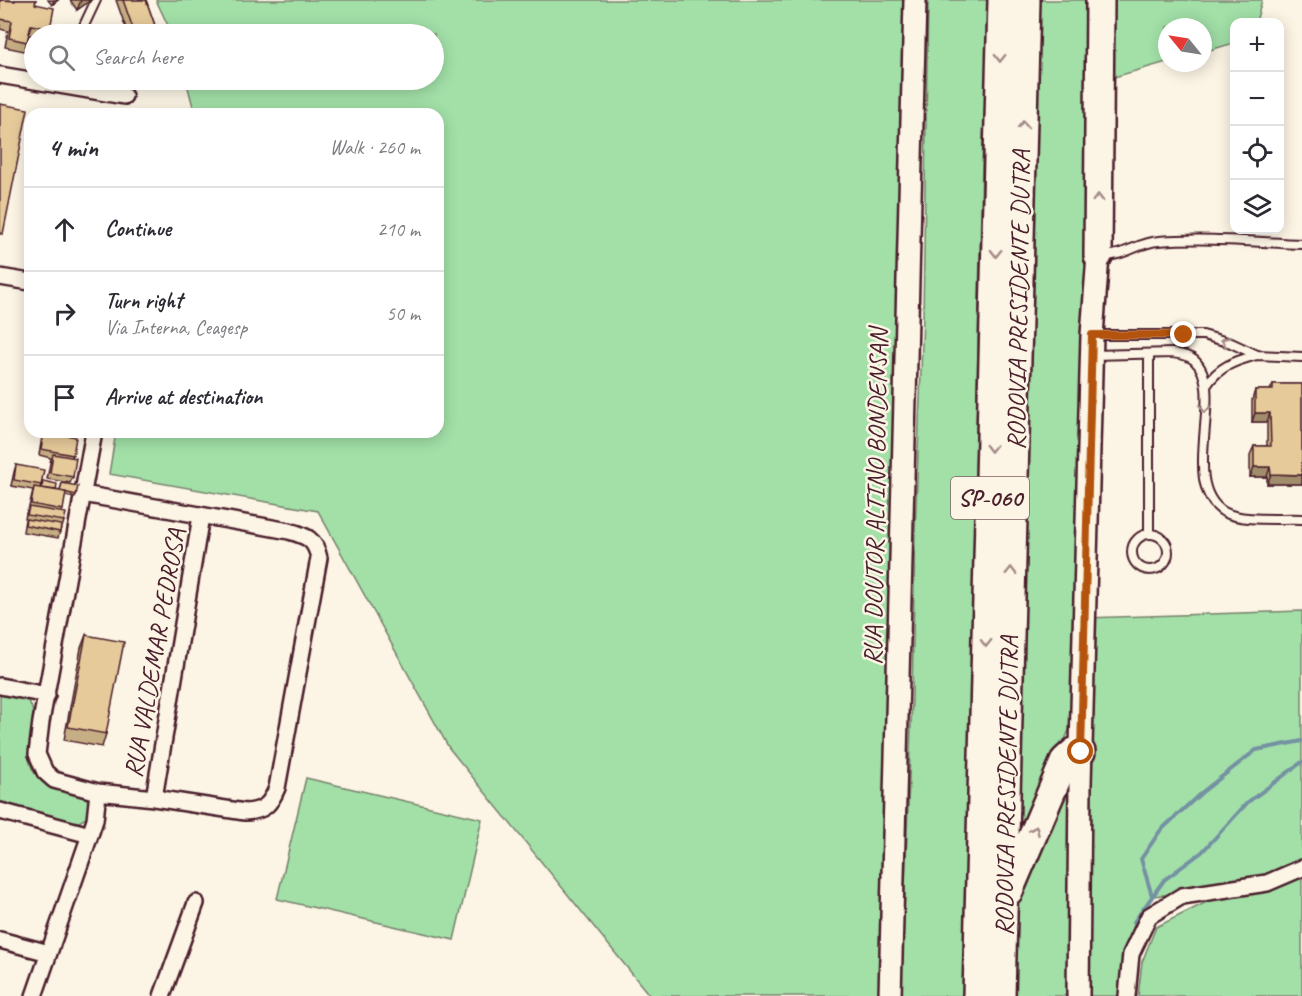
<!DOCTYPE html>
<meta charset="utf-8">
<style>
:root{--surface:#fff;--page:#f2f2f3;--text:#2b2b33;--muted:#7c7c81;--line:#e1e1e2}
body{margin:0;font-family:Caveat,sans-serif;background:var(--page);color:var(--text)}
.controls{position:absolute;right:18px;top:18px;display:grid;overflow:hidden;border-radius:12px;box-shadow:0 3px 15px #0003}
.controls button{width:54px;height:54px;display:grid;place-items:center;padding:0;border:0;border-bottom:2px solid var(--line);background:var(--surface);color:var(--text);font:30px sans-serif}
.compass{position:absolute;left:1158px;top:18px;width:54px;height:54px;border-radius:50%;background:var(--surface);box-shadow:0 3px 15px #0003;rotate:300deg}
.stop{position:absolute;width:18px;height:18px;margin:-14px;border:4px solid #b45309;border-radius:50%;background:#fff}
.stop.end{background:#b45309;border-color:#fff;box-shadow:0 2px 6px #0008}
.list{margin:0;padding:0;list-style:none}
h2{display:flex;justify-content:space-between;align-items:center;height:78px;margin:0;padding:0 24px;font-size:26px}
h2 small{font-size:20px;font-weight:400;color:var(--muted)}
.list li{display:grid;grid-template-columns:39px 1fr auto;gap:18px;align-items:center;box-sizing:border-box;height:84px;padding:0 24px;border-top:2px solid var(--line)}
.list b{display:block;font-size:22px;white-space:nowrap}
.list p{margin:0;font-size:20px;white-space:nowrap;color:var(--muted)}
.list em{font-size:20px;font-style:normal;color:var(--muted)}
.icon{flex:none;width:33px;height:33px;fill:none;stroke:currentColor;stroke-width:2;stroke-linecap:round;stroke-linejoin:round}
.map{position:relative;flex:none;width:1302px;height:996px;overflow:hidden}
.search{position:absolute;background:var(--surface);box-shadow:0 3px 15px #0003;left:24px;top:24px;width:420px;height:66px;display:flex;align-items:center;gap:15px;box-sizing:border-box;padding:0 21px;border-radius:33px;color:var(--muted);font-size:22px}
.panel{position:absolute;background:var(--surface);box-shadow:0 3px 15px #0003;left:24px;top:108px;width:420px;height:330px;border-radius:18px}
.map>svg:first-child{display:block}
.green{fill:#a2e0a8;stroke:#76806a;stroke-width:1.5}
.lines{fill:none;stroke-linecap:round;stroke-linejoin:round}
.stream{stroke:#7591a2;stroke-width:4}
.lane-casing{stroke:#4a1f2b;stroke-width:12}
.street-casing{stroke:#4a1f2b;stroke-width:20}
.secondary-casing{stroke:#4a1f2b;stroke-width:26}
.highway-casing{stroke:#4a1f2b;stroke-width:32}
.lane{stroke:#fcf5e5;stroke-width:8}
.street{stroke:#fcf5e5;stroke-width:15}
.secondary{stroke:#fcf5e5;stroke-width:21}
.highway{stroke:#fcf5e5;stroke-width:27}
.wall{fill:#c6ae84;stroke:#4a1f2b;stroke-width:1.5}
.shaded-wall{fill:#a18d6c;stroke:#4a1f2b;stroke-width:1.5}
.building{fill:#e6ca9a;stroke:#4a1f2b;stroke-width:1.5}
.oneway{stroke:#a38a88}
.route{stroke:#b45309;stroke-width:8}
.labels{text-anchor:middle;stroke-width:5;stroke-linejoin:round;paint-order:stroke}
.shield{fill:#fcf5e5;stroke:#7f5f63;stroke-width:1.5}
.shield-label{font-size:24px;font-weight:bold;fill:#4a1f2b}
.street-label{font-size:26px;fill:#4a1f2b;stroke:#fcf5e5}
</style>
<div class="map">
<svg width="1302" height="996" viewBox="0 0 1302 996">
<rect width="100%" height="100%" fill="#fcf5e5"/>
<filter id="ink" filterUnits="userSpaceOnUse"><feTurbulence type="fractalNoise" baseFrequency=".0167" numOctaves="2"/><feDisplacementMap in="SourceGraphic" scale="12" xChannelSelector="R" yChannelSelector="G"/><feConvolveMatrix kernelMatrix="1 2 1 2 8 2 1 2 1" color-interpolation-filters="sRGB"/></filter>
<g filter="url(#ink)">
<path class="green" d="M 156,0 L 918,0 L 884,996 L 650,996 L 449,748 L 318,511 L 109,474 L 116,432 L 438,432 L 438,114 L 195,114 L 186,80 L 434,80 L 434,34 L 172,34 Z
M 928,0 L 990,0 L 982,161 L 964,996 L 901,996 L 912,698 L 915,534 L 923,317 Z
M 1026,0 L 1262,0 L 1256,22 L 1234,22 L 1234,43 L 1203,52 L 1203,27 L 1167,27 L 1167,62 L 1100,81 L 1085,618 L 1302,611 L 1302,996 L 1138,996 L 1142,962 L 1156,927 L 1217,897 L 1213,891 L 1152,896 L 1134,922 L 1127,996 L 1001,996 L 1003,903 L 1065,760 L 1082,700 L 1023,837 L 1020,821 L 1008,717 Z
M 0,694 C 8,696 20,696 27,701 C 46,714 8,764 48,784 C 59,789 72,791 84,795 L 87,799 L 90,809 L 86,818 L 74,825 L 0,803 Z
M 306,778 L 482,819 L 454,940 L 277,899 Z"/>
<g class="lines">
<path class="stream" d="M 1152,896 L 1141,859 L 1160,831 L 1201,793 L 1256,750 L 1302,741
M 1134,922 L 1164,880 L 1202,852 L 1248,802 L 1302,762"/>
<defs>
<path id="lane" d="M 80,34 L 96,0
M 1102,256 C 1123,257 1139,242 1159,241 C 1207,237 1255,242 1302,244
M 1094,335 L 1203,335 L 1231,343 L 1257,355 L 1302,357
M 1149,354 L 1149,533
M 1093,355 L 1172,353 C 1179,354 1188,355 1194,360 C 1228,390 1177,483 1224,512 C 1242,522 1281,518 1302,519
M 1206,386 C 1219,366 1235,361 1257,355
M1132 552a18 18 0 1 1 36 0a18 18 0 1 1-36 0Z"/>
<path id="street" d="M 0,75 L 124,96
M 0,277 L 30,282
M 83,494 L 289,531 C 307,536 315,539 319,558 L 277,788 C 270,805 264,811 245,812 L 154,798 L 98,792 L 54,780 L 45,772 L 37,754 L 41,722 L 94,432
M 0,686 L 47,695
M 154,798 L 201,516
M 0,811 L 90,835
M 0,940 L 49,953
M 34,996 L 90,835 L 95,820 L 98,792
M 162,996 L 196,903
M 1127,996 L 1131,954 L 1149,916 L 1182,896 L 1267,883 L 1302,868"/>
<path id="secondary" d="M 890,996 L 915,0
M 1078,996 L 1080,784 L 1092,335 L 1098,256"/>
<path id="highway" d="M 1098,256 L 1100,0
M 1009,891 L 1065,760 L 1074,752 L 1081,752
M 977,996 L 1002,0
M 1001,996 L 1026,0"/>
</defs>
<use href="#lane" class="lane-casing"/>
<use href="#street" class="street-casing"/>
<use href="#secondary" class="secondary-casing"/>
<use href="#highway" class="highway-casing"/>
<use href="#lane" class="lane"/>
<use href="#street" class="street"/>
<use href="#secondary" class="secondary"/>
<use href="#highway" class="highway"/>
</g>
<path class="wall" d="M 0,0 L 36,0 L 35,4 L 50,29 L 48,34 L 34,34 L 34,36 L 29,35 L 24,51 L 5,47 L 8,31 L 0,29 Z
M 48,0 L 58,0 L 52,5 Z
M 70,0 L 91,0 L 77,10 Z
M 116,0 L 146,0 L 158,34 L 128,34 Z
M 1273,384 L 1302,384 L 1302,484 L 1267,484 L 1267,477 L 1250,477 L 1250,455 L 1254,446 L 1267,446 L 1267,422 L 1252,422 L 1252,400 L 1255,390 L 1270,390 Z
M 44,432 L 73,455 L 72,458 L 73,477 L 70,483 L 47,479 L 51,458 L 39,455 L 42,437 Z
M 16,465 L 41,485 L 40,488 L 41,488 L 43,481 L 56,490 L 60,491 L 62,483 L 76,495 L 75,498 L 65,496 L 62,512 L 64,521 L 62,528 L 61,528 L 58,538 L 23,532 L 26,513 L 29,507 L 33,490 L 11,486 L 14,472 Z
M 86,635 L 106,734 L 102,747 L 64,740 L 81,648 Z"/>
<path class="shaded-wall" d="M 54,0 L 58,0 L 52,5 Z
M 81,0 L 91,0 L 77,10 Z
M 1255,413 L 1270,413 L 1267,422 L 1252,422 Z
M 1254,467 L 1270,467 L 1267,477 L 1250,477 Z
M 1271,474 L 1302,475 L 1302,484 L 1267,484 Z"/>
<path class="building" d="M 0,0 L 15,1 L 15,0 L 36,0 L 35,4 L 54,8 L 50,29 L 31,25 L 27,42 L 9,38 L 12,21 L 0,19 Z
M 123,0 L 146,0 L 158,34 L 135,34 Z
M 0,104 L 28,109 L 3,234 L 0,234 Z
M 50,110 L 71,114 L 49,114 Z
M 1273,384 L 1302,384 L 1302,475 L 1271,474 L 1270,467 L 1254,467 L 1254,446 L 1271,446 L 1270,413 L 1255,413 L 1255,390 L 1273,390 Z
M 44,432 L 51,432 L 76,437 L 73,455 L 41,449 Z
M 53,454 L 76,458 L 73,477 L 50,473 Z
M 16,465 L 44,470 L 41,485 L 14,480 Z
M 43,481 L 57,484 L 56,490 L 42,488 Z
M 62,483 L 78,486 L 76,495 L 60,491 Z
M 34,487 L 66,492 L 63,510 L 31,504 Z
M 29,507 L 66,513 L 64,521 L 27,515 Z
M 26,519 L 61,525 L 60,532 L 25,525 Z
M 86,635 L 124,642 L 106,734 L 68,727 Z"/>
<defs><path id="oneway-chevron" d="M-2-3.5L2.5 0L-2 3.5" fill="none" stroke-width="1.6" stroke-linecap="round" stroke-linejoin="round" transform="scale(1.5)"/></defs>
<g class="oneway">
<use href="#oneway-chevron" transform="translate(1000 58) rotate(91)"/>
<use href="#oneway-chevron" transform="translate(1023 125) rotate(-89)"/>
<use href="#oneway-chevron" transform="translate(1098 198) rotate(-89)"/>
<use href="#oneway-chevron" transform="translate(996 253) rotate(91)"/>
<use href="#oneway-chevron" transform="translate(1225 341) rotate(-159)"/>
<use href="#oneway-chevron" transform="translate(1205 409) rotate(92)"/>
<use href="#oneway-chevron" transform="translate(991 448) rotate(91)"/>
<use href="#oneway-chevron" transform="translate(1011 571) rotate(-89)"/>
<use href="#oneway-chevron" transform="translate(986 643) rotate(91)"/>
<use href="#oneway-chevron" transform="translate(1035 830) rotate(-66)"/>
</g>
</g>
<g class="lines" filter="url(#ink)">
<path class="route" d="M 1081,752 L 1092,335 L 1184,335"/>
</g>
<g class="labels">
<rect class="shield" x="951" y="477" width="78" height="42" rx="4.5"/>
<g class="shield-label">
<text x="990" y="506">SP-060</text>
</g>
<g class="street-label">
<text transform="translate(1018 300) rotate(-89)" y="9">RODOVIA PRESIDENTE DUTRA</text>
<text transform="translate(875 497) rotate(-89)" y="9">RUA DOUTOR ALTINO BONDENSAN</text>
<text transform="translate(154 653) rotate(-80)" y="9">RUA VALDEMAR PEDROSA</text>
<text transform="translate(1006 786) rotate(-89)" y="9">RODOVIA PRESIDENTE DUTRA</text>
</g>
</g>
</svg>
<div class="controls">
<button>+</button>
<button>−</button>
<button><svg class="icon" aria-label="locate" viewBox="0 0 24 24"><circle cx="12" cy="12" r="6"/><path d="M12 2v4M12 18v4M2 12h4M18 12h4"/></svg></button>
<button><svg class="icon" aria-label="layers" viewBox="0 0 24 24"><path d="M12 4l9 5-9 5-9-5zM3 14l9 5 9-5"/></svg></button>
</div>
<svg class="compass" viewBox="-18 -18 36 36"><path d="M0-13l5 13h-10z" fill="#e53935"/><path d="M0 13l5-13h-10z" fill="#7c7c81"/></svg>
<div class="stop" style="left:1081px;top:752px"></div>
<div class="stop end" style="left:1184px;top:335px"></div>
<div class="search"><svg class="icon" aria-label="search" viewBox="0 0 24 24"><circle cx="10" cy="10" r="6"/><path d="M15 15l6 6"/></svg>Search here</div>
<section class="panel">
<h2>4 min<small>Walk · 260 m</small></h2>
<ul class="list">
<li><svg class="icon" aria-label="ahead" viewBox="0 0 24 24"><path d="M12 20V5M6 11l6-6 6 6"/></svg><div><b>Continue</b></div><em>210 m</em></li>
<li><svg class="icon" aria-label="right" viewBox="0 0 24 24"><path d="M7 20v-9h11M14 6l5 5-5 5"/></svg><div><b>Turn right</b><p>Via Interna, Ceagesp</p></div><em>50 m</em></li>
<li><svg class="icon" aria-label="arrive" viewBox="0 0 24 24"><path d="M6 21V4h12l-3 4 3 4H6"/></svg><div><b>Arrive at destination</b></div></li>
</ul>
</section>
</div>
